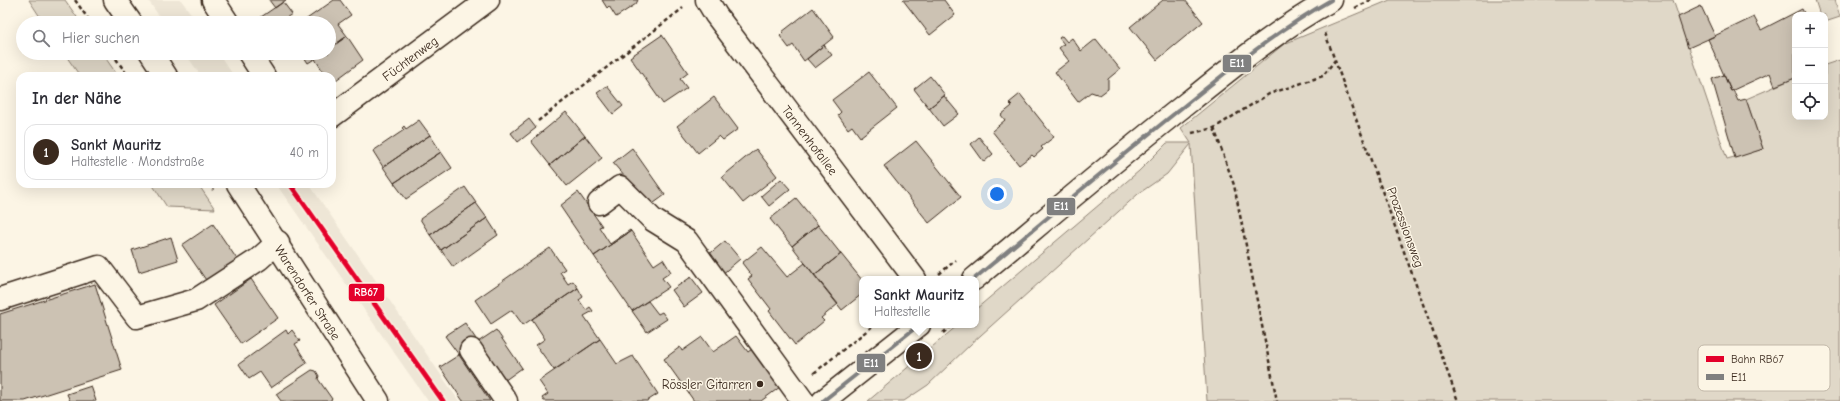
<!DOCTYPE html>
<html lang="de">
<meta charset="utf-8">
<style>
:root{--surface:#fff;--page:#f7f7f7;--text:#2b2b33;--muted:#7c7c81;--line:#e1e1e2;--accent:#3b2a1e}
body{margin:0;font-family:"Comic Neue",sans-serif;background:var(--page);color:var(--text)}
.controls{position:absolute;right:12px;top:12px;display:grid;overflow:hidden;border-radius:8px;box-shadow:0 4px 16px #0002}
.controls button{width:36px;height:36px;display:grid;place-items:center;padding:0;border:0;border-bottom:1px solid var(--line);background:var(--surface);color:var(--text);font:20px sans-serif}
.you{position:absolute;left:997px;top:194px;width:14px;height:14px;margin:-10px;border:3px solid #fff;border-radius:50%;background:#1a73e8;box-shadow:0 0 0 6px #1a73e833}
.badge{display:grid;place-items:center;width:26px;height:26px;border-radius:50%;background:var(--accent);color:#fff;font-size:13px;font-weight:700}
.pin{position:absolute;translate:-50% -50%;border:2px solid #fff;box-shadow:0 1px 4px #0006}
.popup{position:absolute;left:859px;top:276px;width:120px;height:52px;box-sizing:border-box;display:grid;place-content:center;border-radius:8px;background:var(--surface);filter:drop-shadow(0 1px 3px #0005);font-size:13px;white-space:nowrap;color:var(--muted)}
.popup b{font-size:15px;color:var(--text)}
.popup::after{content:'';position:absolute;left:50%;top:100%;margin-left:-8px;border:8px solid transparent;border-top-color:var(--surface)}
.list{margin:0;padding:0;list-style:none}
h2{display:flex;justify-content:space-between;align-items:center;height:52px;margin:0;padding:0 16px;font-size:17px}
h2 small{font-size:13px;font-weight:400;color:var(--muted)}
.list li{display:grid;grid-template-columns:26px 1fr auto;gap:12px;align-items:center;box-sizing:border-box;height:56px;margin:0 8px 8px;padding:0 8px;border:1px solid var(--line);border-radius:12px}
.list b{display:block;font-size:15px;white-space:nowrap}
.list p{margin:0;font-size:13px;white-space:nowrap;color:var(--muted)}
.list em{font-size:13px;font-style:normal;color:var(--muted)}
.icon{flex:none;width:22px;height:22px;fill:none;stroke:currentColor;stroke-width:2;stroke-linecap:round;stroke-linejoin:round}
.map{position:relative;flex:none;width:1840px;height:401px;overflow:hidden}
.search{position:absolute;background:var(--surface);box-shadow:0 4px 16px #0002;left:16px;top:16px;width:320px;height:44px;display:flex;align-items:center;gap:10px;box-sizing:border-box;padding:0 14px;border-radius:22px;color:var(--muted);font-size:15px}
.panel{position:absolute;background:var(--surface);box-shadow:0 4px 16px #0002;left:16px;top:72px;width:320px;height:116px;border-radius:12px}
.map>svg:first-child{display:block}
.built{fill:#eee6d6}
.green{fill:#e0d8c8;stroke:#8e8173}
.building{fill:#ccc2b3;stroke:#3b2a1e}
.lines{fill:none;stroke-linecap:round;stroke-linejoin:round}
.minor-casing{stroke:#3b2a1e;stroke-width:25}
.major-casing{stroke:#3b2a1e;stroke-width:25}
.path{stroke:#3b2a1e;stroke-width:2.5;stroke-dasharray:4 3;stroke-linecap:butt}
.minor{stroke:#fcf5e5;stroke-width:22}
.major{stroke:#fcf5e5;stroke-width:22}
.bus-1-casing{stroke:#fcf5e5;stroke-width:7}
.bus-1{stroke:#808080;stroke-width:4}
.rail-1-casing{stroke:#fcf5e5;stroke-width:8}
.rail-1{stroke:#e4002b;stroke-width:5}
.poi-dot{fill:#3b2a1e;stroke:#fcf5e5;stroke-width:1.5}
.labels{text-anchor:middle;stroke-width:3;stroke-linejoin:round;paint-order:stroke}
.street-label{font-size:13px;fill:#3b2a1e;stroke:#fcf5e5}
.poi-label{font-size:13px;fill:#3b2a1e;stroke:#fcf5e5;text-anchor:end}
.key{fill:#fcf5e5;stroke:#c2b8a9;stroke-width:1}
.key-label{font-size:11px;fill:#3b2a1e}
.line-badge{stroke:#fcf5e5;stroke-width:1.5}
.badge-label{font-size:11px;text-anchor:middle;font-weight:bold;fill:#fff}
</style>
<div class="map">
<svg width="1840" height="401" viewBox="0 0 1840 401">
<rect width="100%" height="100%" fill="#fcf5e5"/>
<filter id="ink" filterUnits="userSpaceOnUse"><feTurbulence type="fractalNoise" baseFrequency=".025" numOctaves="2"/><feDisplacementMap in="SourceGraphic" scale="8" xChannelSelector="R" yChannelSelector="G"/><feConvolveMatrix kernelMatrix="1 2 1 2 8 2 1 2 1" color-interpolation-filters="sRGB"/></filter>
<g filter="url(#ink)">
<path class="built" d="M 148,0 L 181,0 L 198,23 L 164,23 Z
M 185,53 L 218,53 L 234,76 L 201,76 Z
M 276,184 L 309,184 L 459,401 L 428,401 Z"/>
<path class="green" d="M 29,0 L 65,0 L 81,23 L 44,23 Z
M 1390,0 L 1673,0 L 1727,159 L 1763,149 L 1746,99 L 1795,78 L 1795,117 L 1825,117 L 1825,65 L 1840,60 L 1840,401 L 1207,401 L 1191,144 L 1167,174 L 1138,194 L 971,344 L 928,385 L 904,401 L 868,401 L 958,325 L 976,325 L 976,309 L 1139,171 L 1167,143 L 1191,143 L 1181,128 L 1284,44 Z
M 1815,0 L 1835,0 L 1840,17 L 1825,22 L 1825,15 L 1820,15 Z
M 64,53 L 102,53 L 118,76 L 80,76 Z
M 152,184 L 198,184 L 215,209 L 167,207 Z"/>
<path class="building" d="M 269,0 L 286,0 L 275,8 Z
M 334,0 L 340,0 L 351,15 L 338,24 L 347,36 L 329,49 L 329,23 L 301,23 Z
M 602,0 L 638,0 L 636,4 L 616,17 L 609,6 L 607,8 Z
M 903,0 L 944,0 L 955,15 L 930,35 Z
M 1163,0 L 1185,0 L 1203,22 L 1157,60 L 1130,27 Z
M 283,2 L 292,14 L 278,23 L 265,23 L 261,17 Z
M 1701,6 L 1715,36 L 1688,48 L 1678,17 Z
M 813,8 L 834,37 L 804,61 L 793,45 L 789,48 L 780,36 L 783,33 L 782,32 Z
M 1802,9 L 1805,15 L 1795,15 L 1795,78 L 1775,86 L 1770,73 L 1731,91 L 1708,39 L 1754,17 L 1761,30 Z
M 662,35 L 688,73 L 680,79 L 687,88 L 663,104 L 630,57 Z
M 347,36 L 363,60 L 332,83 L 332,76 L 326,76 L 315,59 L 324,53 L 329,53 L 329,49 Z
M 1062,36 L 1067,42 L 1072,38 L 1081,51 L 1096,39 L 1120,69 L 1108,79 L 1108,89 L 1100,95 L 1091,92 L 1078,102 L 1055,72 L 1069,61 L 1059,48 L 1064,44 L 1059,38 Z
M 824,45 L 832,55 L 815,68 L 807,59 Z
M 265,53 L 283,53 L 271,61 Z
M 304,53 L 324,53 L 308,63 L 302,54 Z
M 869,72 L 897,108 L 860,137 L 852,126 L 848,129 L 838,115 L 841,112 L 832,100 Z
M 1724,75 L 1731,91 L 1733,90 L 1738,101 L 1746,99 L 1763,149 L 1735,158 L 1712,79 Z
M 930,76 L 945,95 L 929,108 L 914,89 Z
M 607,86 L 623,106 L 613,114 L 597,93 Z
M 1020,94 L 1054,137 L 1041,147 L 1043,149 L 1034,157 L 1032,155 L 1019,165 L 992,131 L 1005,120 L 1001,115 L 1012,106 L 1009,103 Z
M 944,96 L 959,114 L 943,126 L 929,108 Z
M 714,97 L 738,129 L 723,140 L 719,136 L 698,153 L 677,126 Z
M 566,112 L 585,136 L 550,165 L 531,141 Z
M 529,119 L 536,128 L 518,142 L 511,133 Z
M 419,120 L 430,135 L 383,167 L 373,151 L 404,130 L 402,128 L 404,126 L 406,129 Z
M 430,135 L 441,152 L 394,183 L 383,167 Z
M 585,136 L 602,158 L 567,186 L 550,165 Z
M 979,137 L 993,154 L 984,162 L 971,144 Z
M 916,141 L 961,197 L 929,223 L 884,166 Z
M 632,148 L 665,195 L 650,206 L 613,163 Z
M 756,149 L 777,176 L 743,203 L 722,177 Z
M 441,152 L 452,168 L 406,199 L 394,183 Z
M 781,179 L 790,189 L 769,206 L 761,196 Z
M 465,187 L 476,203 L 430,235 L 420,219 Z
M 578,192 L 602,226 L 599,227 L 610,244 L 630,230 L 631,231 L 594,256 L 560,206 Z
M 796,198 L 818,225 L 792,246 L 770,219 Z
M 476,203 L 487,218 L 441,250 L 430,235 Z
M 487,218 L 498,235 L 453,267 L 441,250 Z
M 213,224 L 241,265 L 210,286 L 182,245 Z
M 818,225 L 841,254 L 814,275 L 792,246 Z
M 631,231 L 654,265 L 663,259 L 671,272 L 662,278 L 669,287 L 632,311 L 594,256 Z
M 171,237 L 178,260 L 139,272 L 132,250 Z
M 725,241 L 740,259 L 721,275 L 707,256 Z
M 762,247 L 787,277 L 805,263 L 838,304 L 821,318 L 824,321 L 795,345 L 769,311 L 771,309 L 748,279 L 752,276 L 742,263 Z
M 550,248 L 565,269 L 560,272 L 568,284 L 573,281 L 578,288 L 523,325 L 512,310 L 491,324 L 475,300 Z
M 841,254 L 862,280 L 862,294 L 842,310 L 814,275 Z
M 691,277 L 703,293 L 684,307 L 672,290 Z
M 251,279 L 278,318 L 241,344 L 214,305 Z
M 95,284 L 122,370 L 25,401 L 0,401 L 0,314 Z
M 578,288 L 583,297 L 579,300 L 586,310 L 590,307 L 593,311 L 584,316 L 600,339 L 554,370 L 536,345 L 545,339 L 532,319 Z
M 648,301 L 658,314 L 662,312 L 667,319 L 647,332 L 632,311 Z
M 465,323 L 478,342 L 459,355 L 445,336 Z
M 286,330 L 288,334 L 292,330 L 300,341 L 295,344 L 297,347 L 307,363 L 271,388 L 260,372 L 249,379 L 239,364 Z
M 496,330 L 522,368 L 504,381 L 478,342 Z
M 736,336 L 748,352 L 752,349 L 780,387 L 761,401 L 694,401 L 664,359 L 680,347 L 682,351 L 702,337 L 713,352 Z
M 600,339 L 617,364 L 633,356 L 658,394 L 647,401 L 544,401 L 542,398 L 548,394 L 539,381 Z
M 459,355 L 490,401 L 463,401 L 440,367 Z
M 312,370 L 316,371 L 319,376 L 318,379 L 332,399 L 329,401 L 281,401 L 276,394 Z
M 91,386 L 96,401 L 70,401 L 67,394 Z"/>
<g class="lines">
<defs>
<g id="minor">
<path d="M 213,0 L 228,23"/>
<path id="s1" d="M 707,0 L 716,15 L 915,279"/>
<path d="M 249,53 L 264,76"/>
<path id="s2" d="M 332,116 L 488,0"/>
<path d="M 599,203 L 620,187 L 653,220 L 687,241 L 803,401"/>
<path d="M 974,279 C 1046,219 1117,158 1191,100 C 1236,64 1280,28 1331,0"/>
<path d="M 0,299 L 99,267 L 137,317 L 196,300 L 259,259 L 278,242"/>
<path d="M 471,350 L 506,401"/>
<path d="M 823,401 L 919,325"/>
</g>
<g id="major">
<path d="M 115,0 L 131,23"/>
<path d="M 151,53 L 166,76"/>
<path id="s3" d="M 238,184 L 378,401"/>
</g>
</defs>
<use href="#minor" class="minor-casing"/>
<use href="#major" class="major-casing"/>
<path class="path" d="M 75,0 L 91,23
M 1355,8 L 1371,0
M 1325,33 L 1458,401
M 112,53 L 128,76
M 538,121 L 683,8
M 1214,128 L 1234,185 L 1277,401
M 1192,133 L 1214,128 L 1269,94 L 1323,76 L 1335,60
M 208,184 L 213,190
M 939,274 L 956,260
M 943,333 L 952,325
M 814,373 L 874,325"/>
<use href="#minor" class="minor"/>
<use href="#major" class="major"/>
<defs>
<path id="bus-1" d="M 974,279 C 1044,221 1113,162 1184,106 C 1231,68 1278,30 1331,0
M 823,401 L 919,325"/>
</defs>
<use href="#bus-1" class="bus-1-casing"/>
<use href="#bus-1" class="bus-1"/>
<defs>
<path id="rail-1" d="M 290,184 L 443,401"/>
</defs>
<use href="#rail-1" class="rail-1-casing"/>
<use href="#rail-1" class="rail-1"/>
</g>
</g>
<circle class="poi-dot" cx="760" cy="384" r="4"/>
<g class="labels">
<g class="street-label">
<text dy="5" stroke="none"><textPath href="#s2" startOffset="97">Füchtenweg</textPath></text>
<text dy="5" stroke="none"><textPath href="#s1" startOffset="174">Tannenhofallee</textPath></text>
<text transform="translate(1406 227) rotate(70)" y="5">Prozessionsweg</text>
<text dy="5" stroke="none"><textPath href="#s3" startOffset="129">Warendorfer Straße</textPath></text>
</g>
<g class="poi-label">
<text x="752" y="389">Rössler Gitarren</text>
</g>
</g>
<rect x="1698" y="345" width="132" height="46" rx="6" class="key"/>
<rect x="1706" y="356" width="18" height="6" fill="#e4002b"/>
<rect x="1706" y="374" width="18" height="6" fill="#808080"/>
<g class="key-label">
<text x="1731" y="363">Bahn RB67</text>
<text x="1731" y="381">E11</text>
</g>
<g class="line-badge">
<rect x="1222" y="54" width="30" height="19" rx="4" fill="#808080"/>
<rect x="1046" y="197" width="30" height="19" rx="4" fill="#808080"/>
<rect x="348" y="283" width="37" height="19" rx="4" fill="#e4002b"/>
<rect x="856" y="353" width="30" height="20" rx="4" fill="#808080"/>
</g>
<g class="badge-label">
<text x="1237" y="67">E11</text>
<text x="1061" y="210">E11</text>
<text x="366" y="296">RB67</text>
<text x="871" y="367">E11</text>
</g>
</svg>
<div class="controls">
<button>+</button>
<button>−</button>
<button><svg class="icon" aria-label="locate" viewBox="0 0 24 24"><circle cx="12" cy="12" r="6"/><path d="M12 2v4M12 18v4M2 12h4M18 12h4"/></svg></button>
</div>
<div class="you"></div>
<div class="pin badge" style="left:919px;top:356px">1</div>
<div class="popup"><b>Sankt Mauritz</b>Haltestelle</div>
<div class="search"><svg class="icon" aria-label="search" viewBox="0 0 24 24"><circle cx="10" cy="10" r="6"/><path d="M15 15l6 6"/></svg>Hier suchen</div>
<section class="panel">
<h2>In der Nähe<small></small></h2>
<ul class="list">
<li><span class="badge">1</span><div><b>Sankt Mauritz</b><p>Haltestelle · Mondstraße</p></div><em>40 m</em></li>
</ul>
</section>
</div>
